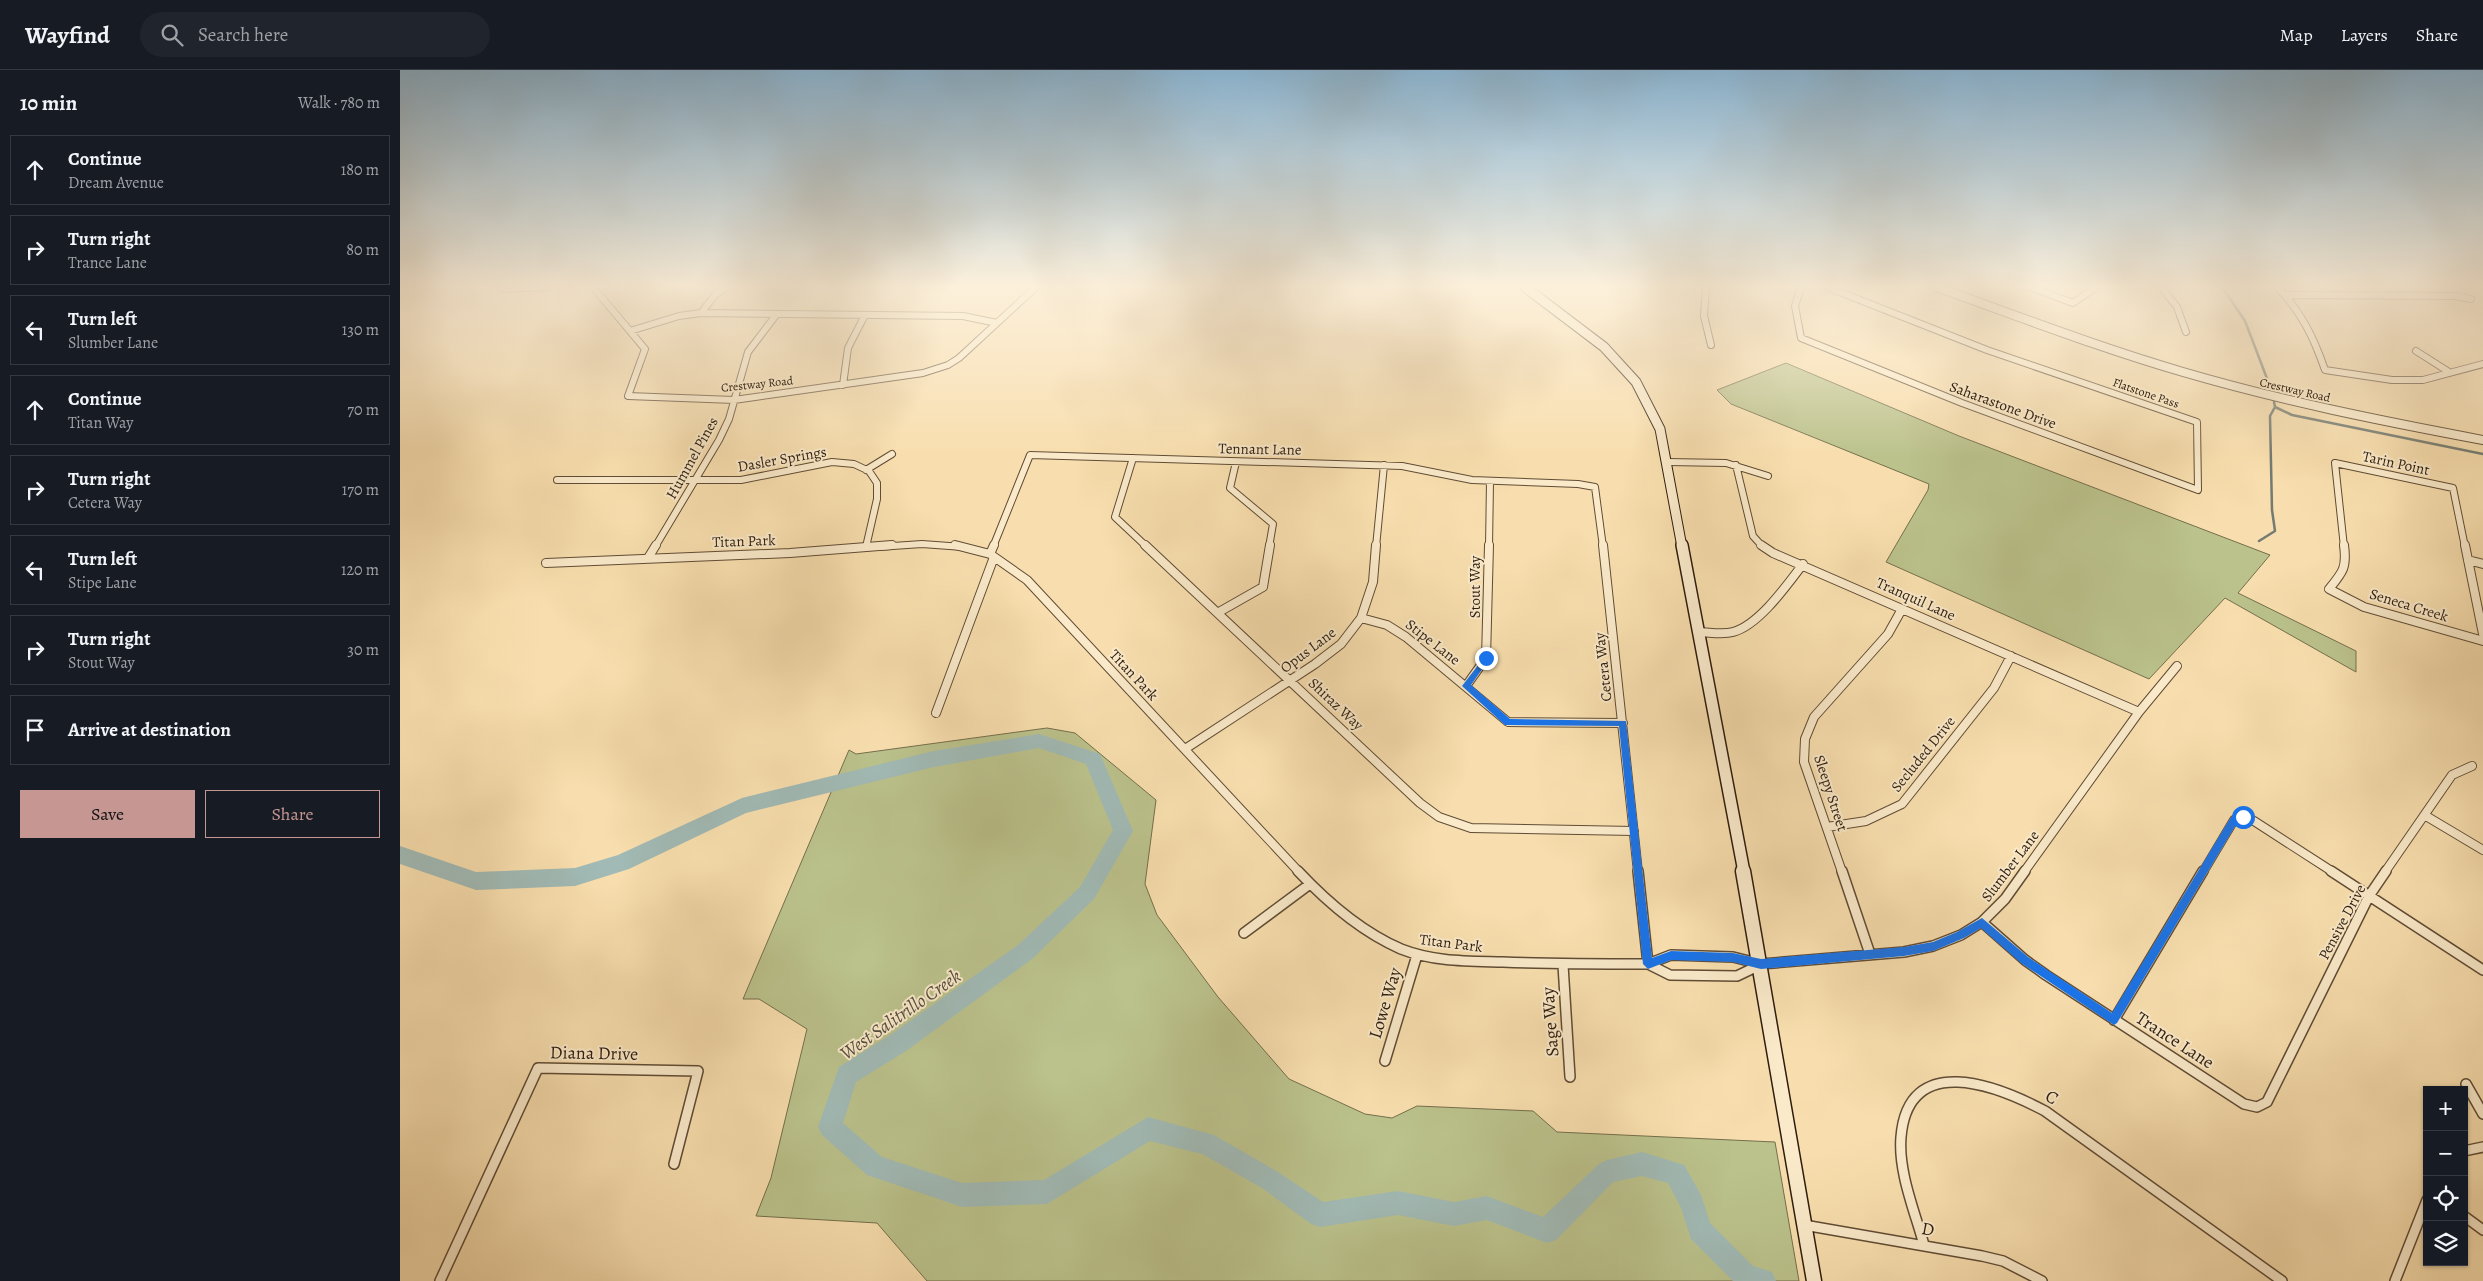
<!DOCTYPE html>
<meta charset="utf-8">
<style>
:root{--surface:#171b24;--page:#20242c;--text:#f1f3f6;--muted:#9ea1a6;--line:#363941;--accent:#c59692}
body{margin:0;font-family:Alegreya,serif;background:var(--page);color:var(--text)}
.controls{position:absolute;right:15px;bottom:15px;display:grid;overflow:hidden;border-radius:0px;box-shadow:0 1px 4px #0004}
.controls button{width:45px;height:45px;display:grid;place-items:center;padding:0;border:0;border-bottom:1px solid var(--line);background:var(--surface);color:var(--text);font:25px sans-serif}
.stop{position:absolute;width:15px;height:15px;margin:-11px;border:4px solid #1a73e8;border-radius:50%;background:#fff}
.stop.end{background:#1a73e8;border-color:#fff;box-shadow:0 1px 5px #0008}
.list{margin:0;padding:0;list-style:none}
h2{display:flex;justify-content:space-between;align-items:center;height:65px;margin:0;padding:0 20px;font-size:21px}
h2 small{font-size:16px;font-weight:400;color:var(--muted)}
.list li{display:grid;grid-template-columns:32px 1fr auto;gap:15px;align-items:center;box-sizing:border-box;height:70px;margin:0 10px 10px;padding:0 10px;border:1px solid var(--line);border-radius:0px}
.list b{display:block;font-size:19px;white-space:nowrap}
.list p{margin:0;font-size:16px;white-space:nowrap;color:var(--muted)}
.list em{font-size:16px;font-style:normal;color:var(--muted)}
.actions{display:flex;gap:10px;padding:15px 20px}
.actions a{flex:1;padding:11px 0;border:1px solid var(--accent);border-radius:0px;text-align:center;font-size:18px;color:var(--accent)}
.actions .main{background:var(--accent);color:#111}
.icon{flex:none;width:28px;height:28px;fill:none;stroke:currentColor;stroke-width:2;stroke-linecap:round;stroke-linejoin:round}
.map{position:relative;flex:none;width:2083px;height:1211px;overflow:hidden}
header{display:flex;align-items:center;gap:30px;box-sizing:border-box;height:70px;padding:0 25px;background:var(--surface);border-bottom:1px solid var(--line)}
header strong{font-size:24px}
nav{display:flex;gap:28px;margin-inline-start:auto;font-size:18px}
.search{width:350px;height:45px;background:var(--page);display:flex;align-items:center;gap:12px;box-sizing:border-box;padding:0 18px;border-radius:28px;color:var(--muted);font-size:19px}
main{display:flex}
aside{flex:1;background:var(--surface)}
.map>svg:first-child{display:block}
.green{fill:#bbc28c;stroke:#746f4c}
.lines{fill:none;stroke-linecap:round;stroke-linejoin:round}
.stream{stroke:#737b72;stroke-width:2.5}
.river{fill:#a1bab5;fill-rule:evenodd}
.minor-far2-casing{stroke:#604c35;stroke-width:8}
.minor-far1-casing{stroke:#604c35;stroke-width:10}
.minor-casing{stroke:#604c35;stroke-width:12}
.tertiary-casing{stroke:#604c35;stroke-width:10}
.secondary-far2-casing{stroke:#2e1c0d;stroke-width:11}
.secondary-far1-casing{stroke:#2e1c0d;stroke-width:14}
.secondary-casing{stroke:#2e1c0d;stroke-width:17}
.minor-far2{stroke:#faeaca;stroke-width:6}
.minor-far1{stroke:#faeaca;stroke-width:8}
.minor{stroke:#faeaca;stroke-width:9}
.tertiary{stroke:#faeaca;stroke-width:8}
.secondary-far2{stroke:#faeaca;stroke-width:9}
.secondary-far1{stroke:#faeaca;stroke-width:11}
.secondary{stroke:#faeaca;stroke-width:14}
.route{fill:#1a73e8}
.labels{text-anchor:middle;stroke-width:4;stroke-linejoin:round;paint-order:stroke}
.far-street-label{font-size:12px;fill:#2e1c0d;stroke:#faeaca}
.street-label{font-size:15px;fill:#2e1c0d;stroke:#faeaca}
.near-street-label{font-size:18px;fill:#2e1c0d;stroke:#faeaca}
.near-water-label{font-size:19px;font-style:italic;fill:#504b3f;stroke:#faeaca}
</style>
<header>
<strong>Wayfind</strong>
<div class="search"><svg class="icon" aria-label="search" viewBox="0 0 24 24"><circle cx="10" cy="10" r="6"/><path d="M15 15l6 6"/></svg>Search here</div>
<nav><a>Map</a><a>Layers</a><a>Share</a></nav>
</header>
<main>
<aside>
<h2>10 min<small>Walk · 780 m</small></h2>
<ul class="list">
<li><svg class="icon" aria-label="ahead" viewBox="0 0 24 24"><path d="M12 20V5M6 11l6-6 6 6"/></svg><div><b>Continue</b><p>Dream Avenue</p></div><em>180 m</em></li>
<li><svg class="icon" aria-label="right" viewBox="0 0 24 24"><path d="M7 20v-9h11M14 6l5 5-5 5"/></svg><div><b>Turn right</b><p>Trance Lane</p></div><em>80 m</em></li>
<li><svg class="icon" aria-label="left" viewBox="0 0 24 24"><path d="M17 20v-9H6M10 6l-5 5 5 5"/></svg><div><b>Turn left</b><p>Slumber Lane</p></div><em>130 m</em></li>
<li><svg class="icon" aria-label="ahead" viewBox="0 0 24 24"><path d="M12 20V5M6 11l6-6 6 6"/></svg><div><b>Continue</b><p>Titan Way</p></div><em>70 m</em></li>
<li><svg class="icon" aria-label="right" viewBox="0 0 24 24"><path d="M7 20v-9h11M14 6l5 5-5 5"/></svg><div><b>Turn right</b><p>Cetera Way</p></div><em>170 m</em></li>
<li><svg class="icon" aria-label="left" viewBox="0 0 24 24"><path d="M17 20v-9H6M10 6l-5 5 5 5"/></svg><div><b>Turn left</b><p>Stipe Lane</p></div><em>120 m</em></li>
<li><svg class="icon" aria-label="right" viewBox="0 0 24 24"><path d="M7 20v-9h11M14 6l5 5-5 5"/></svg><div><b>Turn right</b><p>Stout Way</p></div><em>30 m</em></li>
<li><svg class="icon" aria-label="arrive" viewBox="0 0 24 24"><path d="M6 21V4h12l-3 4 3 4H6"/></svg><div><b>Arrive at destination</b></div></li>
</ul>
<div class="actions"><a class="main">Save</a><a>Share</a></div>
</aside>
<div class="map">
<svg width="2083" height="1211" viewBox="0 0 2083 1211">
<rect width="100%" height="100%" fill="#f8deae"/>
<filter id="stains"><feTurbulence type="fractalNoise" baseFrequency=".004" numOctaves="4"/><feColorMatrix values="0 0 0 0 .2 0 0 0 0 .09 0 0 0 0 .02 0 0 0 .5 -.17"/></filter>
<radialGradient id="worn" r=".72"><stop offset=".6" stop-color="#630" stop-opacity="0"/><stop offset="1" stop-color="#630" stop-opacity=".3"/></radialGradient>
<path class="green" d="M 1386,293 L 1559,366 L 1870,485 L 1838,523 L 1956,581 L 1956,602 L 1825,528 L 1749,609 L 1486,492 L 1528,420 L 1529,414 L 1331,334 L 1317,320 Z
M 647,658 L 675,663 L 756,730 L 745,814 L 757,845 L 818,927 L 889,1009 L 965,1044 L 992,1048 L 1017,1036 L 1133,1041 L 1157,1062 L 1375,1072 L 1399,1211 L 527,1211 L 477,1153 L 356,1146 L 371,1108 L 407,959 L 359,929 L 343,929 L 449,680 L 456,684 Z"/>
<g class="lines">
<path class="stream" d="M 1822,217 L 1845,251 L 1871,319
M 1874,332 L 1875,337 L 1892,345 L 2083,384
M 1859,471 L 1875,461 L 1872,440 L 1870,346 L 1875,337"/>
<path class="river" d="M 639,664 L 700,684 L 733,761 L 694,829 L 632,889 L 506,981 L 456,1012 L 443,1053 L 482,1087 L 562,1113 L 644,1110 L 748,1047 L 814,1065 L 878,1102 L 923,1132 L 998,1121 L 1054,1132 L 1087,1126 L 1143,1147 L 1199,1094 L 1207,1090 L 1242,1082 L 1284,1095 L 1301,1125 L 1310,1153 L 1353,1196 L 1372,1202 L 1376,1211 L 1333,1211 L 1291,1169 L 1281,1138 L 1268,1113 L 1242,1106 L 1213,1112 L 1156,1170 L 1147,1173 L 1087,1150 L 1054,1156 L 998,1145 L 920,1157 L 911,1154 L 862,1118 L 802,1084 L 750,1071 L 647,1134 L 562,1137 L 467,1105 L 422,1065 L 418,1057 L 439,997 L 490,965 L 618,875 L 680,817 L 713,760 L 686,694 L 639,678 L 534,697 L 346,743 L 229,799 L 175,816 L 76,820 L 0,794 L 0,776 L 76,802 L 175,798 L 218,785 L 342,728 L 534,681 Z"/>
<defs>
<path id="minor-far2" d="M 193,217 L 245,279 L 228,326 L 334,330 L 523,303 L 548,295 L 559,288 L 636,217
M 1306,217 L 1304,246 L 1311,275
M 1401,217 L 1395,236 L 1401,268 L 1562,333 L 1798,420 L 1797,352 L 1587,280 L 1427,217
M 1630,217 L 1673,233 L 1696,217
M 1761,217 L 1777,237 L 1786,262
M 1877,217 C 1901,241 1914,268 1925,300 L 1992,310 L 2023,310 L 2083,294
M 102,219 L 146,217
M 1885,225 L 2055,226 L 2071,229
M 301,243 L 315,225 L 326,217
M 230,261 L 279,246 L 301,243 L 563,246 L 597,253
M 2016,281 L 2049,302
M 443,315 L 448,278 L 465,245
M 733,388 L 715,447 L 747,477
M 836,392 L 830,418 L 873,454 L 869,477
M 1267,392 L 1326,393 L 1368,406
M 1336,395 L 1353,466 L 1363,477
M 466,400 L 492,384
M 157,410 L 341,410 L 432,392 L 454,394 L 469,401 L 477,413 L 477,429 L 466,477
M 255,477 L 319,370 L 329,349 L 348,282 L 376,245
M 478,477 L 522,474 L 563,477
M 593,477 L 630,385 L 1002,396 L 1072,410 L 1178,414 L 1195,417 L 1203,477
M 976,477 L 984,395
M 1089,477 L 1090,411
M 1944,477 L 1935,393 L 2053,418 L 2065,477"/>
<path id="minor-far1" d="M 555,475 L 590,484
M 745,475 L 1020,733 L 1039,747 L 1071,758 L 1234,761
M 1203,475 L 1238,802
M 1361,475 L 1373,483 L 1739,642
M 1944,475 C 1947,498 1943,502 1929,519 L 1964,537 L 2083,571
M 2065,475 L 2083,564
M 590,484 L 627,510 L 899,802
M 590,484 L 594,475
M 248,488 L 256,475
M 2068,490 L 2083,494
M 146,493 L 390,483 L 492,475
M 819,542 L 863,517 L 870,475
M 961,548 L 987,555 L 1006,567 L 1108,652 L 1223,653
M 1298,562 C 1309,562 1322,565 1333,562 C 1359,555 1387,515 1403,494
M 1066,616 L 1086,588 L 1089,475
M 536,643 L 594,487
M 785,679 L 915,594 L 941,574 L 961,548 L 973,512 L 976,475
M 2026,746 L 2083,780
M 1427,757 L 1466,751 L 1502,734 L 1594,618 L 1611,586
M 1442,802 L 1404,692 L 1405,669 L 1414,647 L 1488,564 L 1502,539
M 1624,802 L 1739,642 L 1777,596
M 1803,802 L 1834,750 L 1843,747 L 1854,751 L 1933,802
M 1985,802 L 2052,705 L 2072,696"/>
<path id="minor" d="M 898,801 C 927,832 962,862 1001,879 C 1034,892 1068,891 1103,892 C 1151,894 1200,894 1248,894 L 1238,801
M 1442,801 L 1470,884
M 1931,801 L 2083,900
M 1582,852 L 1625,890 L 1646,905 L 1844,1034 L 1857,1037 L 1867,1032 L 1969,826 L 1986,801
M 844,863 L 910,814
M 1163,895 L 1170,1007
M 1360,895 L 1337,906 L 1270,905 L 1248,894 L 1271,885 L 1333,887 L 1361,894 L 1504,882 L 1533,876 L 1561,865 L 1582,852 L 1605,829 L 1625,801
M 1714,950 L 1803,801
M 985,991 L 1017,885
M 2066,1014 L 2083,1044
M 2064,1081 L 2083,1077
M 2064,1146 L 2083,1160
M 1404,1155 L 1582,1186 L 1603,1191 L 1642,1211
M 1524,1175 C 1515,1142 1498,1102 1501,1067 C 1508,981 1596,1015 1645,1041 L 1882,1211
M 40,1211 L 138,998 L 298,1001 L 274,1094
M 1995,1211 L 2027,1130"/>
<path id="tertiary" d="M 1536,217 C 1618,246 1700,278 1783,302 C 1882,331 1982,351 2083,370"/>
<path id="secondary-far2" d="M 1125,217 L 1204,277 L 1236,312 L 1260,359 L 1282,477"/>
<path id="secondary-far1" d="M 1282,475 L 1344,802"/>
<path id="secondary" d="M 1343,801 L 1414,1211"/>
</defs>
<use href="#minor-far2" class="minor-far2-casing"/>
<use href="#minor-far1" class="minor-far1-casing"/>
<use href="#minor" class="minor-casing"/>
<use href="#tertiary" class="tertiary-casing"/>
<use href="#secondary-far2" class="secondary-far2-casing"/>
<use href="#secondary-far1" class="secondary-far1-casing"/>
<use href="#secondary" class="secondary-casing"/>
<use href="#minor-far2" class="minor-far2"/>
<use href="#minor-far1" class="minor-far1"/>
<use href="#minor" class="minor"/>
<use href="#tertiary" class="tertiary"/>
<use href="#secondary-far2" class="secondary-far2"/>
<use href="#secondary-far1" class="secondary-far1"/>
<use href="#secondary" class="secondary"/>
</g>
<linearGradient id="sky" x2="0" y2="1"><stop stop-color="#8bb6d4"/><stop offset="0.56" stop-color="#fcf0db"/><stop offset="1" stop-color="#fcf0db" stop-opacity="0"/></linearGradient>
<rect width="2083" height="386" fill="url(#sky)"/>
<path class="route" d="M 1086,585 L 1090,588 L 1071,615 L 1110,649 L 1226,651 L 1252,888 L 1271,881 L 1333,883 L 1361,889 L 1504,877 L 1533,872 L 1557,862 L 1582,848 L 1628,887 L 1712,943 L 1831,747 L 1843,744 L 1848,747 L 1846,750 L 1837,753 L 1717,953 L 1714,955 L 1621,893 L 1581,858 L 1564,868 L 1533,881 L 1504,886 L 1361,899 L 1333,892 L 1271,890 L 1248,899 L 1243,894 L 1219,656 L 1105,655 L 1062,616 Z"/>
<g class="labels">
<g class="far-street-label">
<text transform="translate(357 314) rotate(-6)" y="4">Crestway Road</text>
<text transform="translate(1895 320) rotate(13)" y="4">Crestway Road</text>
<text transform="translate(1746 323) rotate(19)" y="4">Flatstone Pass</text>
</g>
<g class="street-label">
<text transform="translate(1603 335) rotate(20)" y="5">Saharastone Drive</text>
<text transform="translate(860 379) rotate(1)" y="5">Tennant Lane</text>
<text transform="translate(292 388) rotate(-61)" y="5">Hummel Pines</text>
<text transform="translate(382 389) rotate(-10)" y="5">Dasler Springs</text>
<text transform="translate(1996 393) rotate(12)" y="5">Tarin Point</text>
<text transform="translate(344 471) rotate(-2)" y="5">Titan Park</text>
<text transform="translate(1075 517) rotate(-90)" y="5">Stout Way</text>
<text transform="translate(1516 529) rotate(24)" y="5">Tranquil Lane</text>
<text transform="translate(2009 535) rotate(17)" y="5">Seneca Creek</text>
<text transform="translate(1033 572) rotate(38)" y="5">Stipe Lane</text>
<text transform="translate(908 580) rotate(-37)" y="5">Opus Lane</text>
<text transform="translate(1203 597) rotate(-96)" y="5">Cetera Way</text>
<text transform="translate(734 605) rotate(47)" y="5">Titan Park</text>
<text transform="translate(936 634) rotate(43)" y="5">Shiraz Way</text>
<text transform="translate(1523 684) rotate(-51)" y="5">Secluded Drive</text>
<text transform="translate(1431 723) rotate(72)" y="5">Sleepy Street</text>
<text transform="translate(1610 796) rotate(-53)" y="5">Slumber Lane</text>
<text transform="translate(1942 852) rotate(-62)" y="5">Pensive Drive</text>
<text transform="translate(1051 873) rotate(7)" y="5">Titan Park</text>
</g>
<g class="near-street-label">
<text transform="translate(985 933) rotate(-73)" y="6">Lowe Way</text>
<text transform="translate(1150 952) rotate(-94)" y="6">Sage Way</text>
<text transform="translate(1775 970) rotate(33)" y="6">Trance Lane</text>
<text transform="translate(194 983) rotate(1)" y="6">Diana Drive</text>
<text transform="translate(1652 1027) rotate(33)" y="6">C</text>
<text transform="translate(1528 1159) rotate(10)" y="6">D</text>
</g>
<g class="near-water-label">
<text transform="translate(500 944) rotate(-35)" y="7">West Salitrillo Creek</text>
</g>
</g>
<rect width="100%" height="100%" filter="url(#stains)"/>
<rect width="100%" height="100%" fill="url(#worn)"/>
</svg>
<div class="controls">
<button>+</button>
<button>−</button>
<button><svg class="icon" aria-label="locate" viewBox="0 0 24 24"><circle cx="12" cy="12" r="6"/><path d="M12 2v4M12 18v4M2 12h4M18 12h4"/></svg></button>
<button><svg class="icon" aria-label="layers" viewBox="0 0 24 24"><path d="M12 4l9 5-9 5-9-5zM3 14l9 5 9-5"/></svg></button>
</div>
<div class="stop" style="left:1843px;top:747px"></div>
<div class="stop end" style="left:1086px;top:588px"></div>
</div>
</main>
